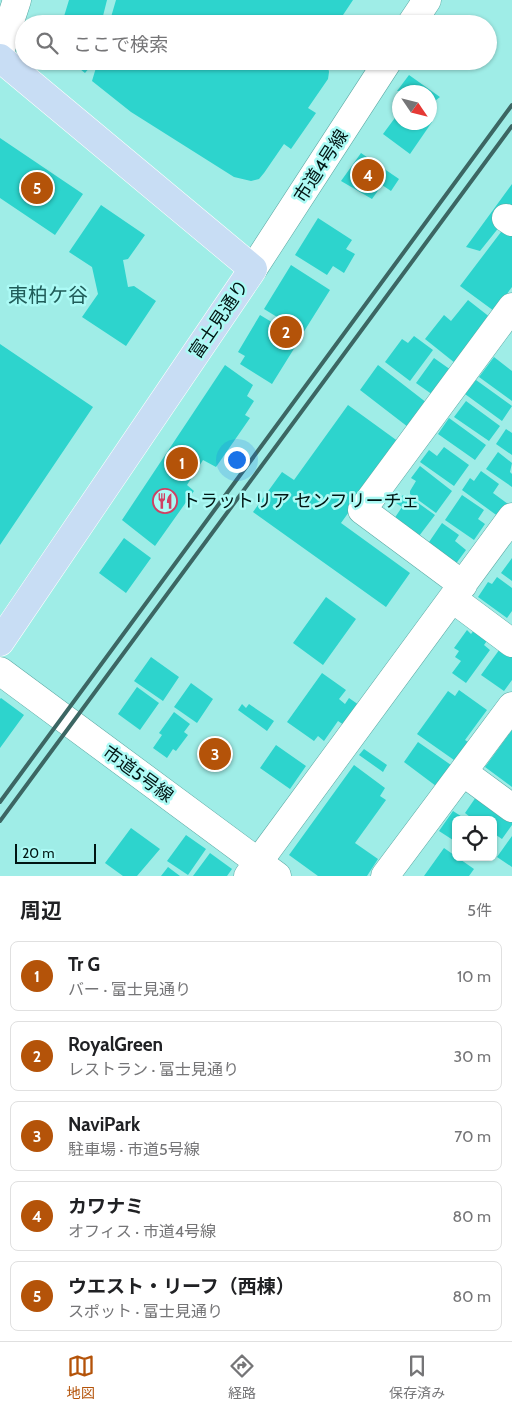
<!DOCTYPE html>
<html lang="ja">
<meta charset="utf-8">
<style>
:root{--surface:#fff;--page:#f6f6f6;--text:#202124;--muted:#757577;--line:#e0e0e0;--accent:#b45309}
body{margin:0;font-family:Cabin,"Noto Sans JP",sans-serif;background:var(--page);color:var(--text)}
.controls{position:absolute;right:15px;bottom:15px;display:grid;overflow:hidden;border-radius:8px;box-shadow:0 1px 4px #0004}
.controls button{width:45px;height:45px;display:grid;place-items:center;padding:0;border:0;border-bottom:1px solid var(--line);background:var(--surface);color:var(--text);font:25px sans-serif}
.compass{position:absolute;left:392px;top:85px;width:45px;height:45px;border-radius:50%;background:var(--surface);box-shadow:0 1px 4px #0004;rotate:125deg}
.scale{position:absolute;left:15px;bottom:12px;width:81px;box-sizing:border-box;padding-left:5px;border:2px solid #001513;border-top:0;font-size:14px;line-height:18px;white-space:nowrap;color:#001513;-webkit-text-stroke:4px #acfaf5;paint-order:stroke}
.you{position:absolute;left:236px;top:459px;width:18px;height:18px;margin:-12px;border:4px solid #fff;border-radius:50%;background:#1a73e8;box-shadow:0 0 0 8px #1a73e833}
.badge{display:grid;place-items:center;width:32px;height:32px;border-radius:50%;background:var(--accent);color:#fff;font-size:16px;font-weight:700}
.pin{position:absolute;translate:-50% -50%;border:2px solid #fff;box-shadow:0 1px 5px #0006}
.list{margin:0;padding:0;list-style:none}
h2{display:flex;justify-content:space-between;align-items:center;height:65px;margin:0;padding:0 20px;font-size:21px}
h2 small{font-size:16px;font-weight:400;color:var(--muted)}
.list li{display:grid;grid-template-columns:32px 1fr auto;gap:15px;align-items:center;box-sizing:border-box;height:70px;margin:0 10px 10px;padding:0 10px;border:1px solid var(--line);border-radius:8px}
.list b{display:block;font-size:19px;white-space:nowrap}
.list p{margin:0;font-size:16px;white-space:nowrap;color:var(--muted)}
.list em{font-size:16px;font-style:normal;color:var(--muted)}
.icon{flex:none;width:28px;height:28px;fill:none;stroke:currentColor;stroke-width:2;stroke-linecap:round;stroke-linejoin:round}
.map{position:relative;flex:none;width:512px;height:876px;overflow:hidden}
.search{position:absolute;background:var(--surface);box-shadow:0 1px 4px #0004;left:15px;right:15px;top:15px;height:55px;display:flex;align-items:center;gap:12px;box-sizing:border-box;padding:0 18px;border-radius:28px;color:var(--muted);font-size:19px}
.sheet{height:465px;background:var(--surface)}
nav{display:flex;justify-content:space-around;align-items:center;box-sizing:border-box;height:70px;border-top:1px solid var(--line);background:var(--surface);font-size:14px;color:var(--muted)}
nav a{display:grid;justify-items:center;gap:2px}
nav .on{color:var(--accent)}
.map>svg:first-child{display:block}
.building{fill:#2dd4cd}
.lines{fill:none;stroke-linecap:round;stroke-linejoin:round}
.minor-casing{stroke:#5ca9a4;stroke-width:29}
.tertiary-casing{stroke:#5ca9a4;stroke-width:29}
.primary-casing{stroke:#fff;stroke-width:29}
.minor{stroke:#fff;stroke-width:28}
.tertiary{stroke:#fff;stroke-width:28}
.primary{stroke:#c8ddf4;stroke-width:28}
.rail{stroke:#3c6663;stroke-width:4}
.labels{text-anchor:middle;stroke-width:5;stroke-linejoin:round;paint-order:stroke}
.street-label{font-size:18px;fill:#001513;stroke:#acfaf5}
.poi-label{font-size:18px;fill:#001513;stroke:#acfaf5;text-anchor:start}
.quarter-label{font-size:20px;fill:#205c59;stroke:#acfaf5}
</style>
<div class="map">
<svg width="512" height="876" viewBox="0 0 512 876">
<rect width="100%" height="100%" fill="#9fede7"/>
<path class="building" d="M 69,0 L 107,0 L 101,24 L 62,23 Z
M 116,0 L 353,0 L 337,24 L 109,24 Z
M 70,61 L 85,61 L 91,66 L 85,73 Z
M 98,61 L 327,61 L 329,72 L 328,79 L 308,108 L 316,113 L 291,149 L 284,144 L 264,173 L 259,179 L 251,181 L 234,177 L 131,112 L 92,81 Z
M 409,75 L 440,97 L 430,105 L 430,92 L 397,91 Z
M 400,111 L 400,122 L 432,122 L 410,154 L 383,134 Z
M 0,138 L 83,194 L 55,235 L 0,198 Z
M 361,153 L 399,179 L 391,191 L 382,185 L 372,199 L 341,181 Z
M 512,184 L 512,211 L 480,251 L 466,247 Z
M 101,205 L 145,235 L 128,259 L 123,260 L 128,287 L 134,286 L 156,301 L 126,346 L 82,317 L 98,294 L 92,267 L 69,252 Z
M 318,218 L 352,240 L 346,249 L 355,254 L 344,273 L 333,266 L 327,275 L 295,255 Z
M 504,228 L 512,234 L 512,287 L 494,311 L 460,286 Z
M 291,265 L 330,290 L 303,333 L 264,309 Z
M 468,300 L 491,318 L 455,363 L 425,339 L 444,315 L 451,321 Z
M 260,315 L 300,339 L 272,384 L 240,364 L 245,356 L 238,352 Z
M 414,336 L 433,350 L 410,381 L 385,362 L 402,339 L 408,343 Z
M 0,344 L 93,407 L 0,545 Z
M 494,357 L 512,371 L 512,401 L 479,377 Z
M 434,358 L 451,370 L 433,395 L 416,383 Z
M 225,365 L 253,385 L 247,396 L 254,401 L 245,415 L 250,418 L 216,467 L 203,460 L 187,485 L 194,491 L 155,546 L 122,520 Z
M 378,365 L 427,403 L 408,427 L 360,390 Z
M 476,380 L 512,406 L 502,421 L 465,394 Z
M 466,401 L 500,426 L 489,441 L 454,417 Z
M 348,405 L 399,442 L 341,523 L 410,573 L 386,607 L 253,512 L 282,472 L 294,480 Z
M 449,418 L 486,445 L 475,460 L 438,434 Z
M 506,429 L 512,433 L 512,455 L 496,444 Z
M 444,447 L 469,465 L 454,486 L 420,462 L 429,450 L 437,456 Z
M 498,452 L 512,463 L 510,472 L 512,474 L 512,487 L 486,469 Z
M 420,466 L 452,491 L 436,513 L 410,494 L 410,491 L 416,481 L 411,478 Z
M 481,471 L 499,484 L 493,493 L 508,504 L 499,517 L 462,490 L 470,478 L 474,481 Z
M 403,495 L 405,497 L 407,495 L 435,515 L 416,540 L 392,522 L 402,507 L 396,503 Z
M 462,495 L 484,510 L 478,519 L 485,524 L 474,540 L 445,520 Z
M 442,523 L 459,535 L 455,541 L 466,550 L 455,565 L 427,545 Z
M 124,538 L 151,558 L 126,593 L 99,573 Z
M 512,558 L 512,581 L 501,573 Z
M 497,577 L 512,588 L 512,611 L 507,618 L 478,597 L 488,582 L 492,584 Z
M 326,597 L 356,619 L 323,665 L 293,643 Z
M 475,629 L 489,638 L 484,645 L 490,650 L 466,683 L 452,673 L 461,661 L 455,657 L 459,651 L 454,648 L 467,630 L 471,634 Z
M 502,646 L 512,654 L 512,680 L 504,691 L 481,675 Z
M 151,657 L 179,677 L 163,701 L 134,681 Z
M 322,673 L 346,690 L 339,699 L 345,704 L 349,698 L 359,705 L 344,725 L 338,721 L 324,741 L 318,736 L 314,741 L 287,722 Z
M 191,683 L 213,699 L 197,723 L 174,707 Z
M 137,687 L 159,703 L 140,730 L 118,714 Z
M 459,690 L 487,710 L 465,740 L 468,742 L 454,760 L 417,734 L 448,691 L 455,696 Z
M 1,698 L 24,715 L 0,748 L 0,699 Z
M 242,704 L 246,708 L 249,704 L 274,721 L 267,731 L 238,710 Z
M 174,712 L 190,724 L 184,732 L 188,735 L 176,751 L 173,749 L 167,758 L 153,748 L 162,735 L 159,733 Z
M 512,730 L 512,787 L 485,767 Z
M 418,742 L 451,765 L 436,786 L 404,762 Z
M 276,745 L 306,766 L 290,789 L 260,768 Z
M 364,749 L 387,765 L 383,772 L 359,755 Z
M 354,765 L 385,788 L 380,796 L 386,800 L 355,843 L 378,859 L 367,876 L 318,876 L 289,855 Z
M 476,797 L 512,820 L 512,825 L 502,839 L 493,833 L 493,820 L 474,820 L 465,813 Z
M 453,811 L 467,820 L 456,820 L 456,842 L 439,831 Z
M 131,828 L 160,849 L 137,876 L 123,876 L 105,863 Z
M 186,835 L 206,849 L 188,875 L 167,861 Z
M 512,836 L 512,867 L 497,857 Z
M 444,848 L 474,869 L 469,876 L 424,876 Z
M 210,853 L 232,869 L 227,876 L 193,876 Z
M 168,867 L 180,876 L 161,876 Z"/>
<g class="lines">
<defs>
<path id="minor" d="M 0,52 L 17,0
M 506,218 L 512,222
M 463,585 L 362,510 L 512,307
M 453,599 L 512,643
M 463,772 L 512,808
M 248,876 L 512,517
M 385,876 L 512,706"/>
<path id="tertiary" d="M 411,24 L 427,0
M 253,269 L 388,61
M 0,671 L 277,876"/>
<path id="primary" d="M 0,58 L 253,269 L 0,642"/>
</defs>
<use href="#minor" class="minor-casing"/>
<use href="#tertiary" class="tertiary-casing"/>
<use href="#primary" class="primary-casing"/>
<use href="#minor" class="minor"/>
<use href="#tertiary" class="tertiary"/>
<use href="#primary" class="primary"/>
<path class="rail" d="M 0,802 L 512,105
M 0,821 L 512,126"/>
</g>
<defs>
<symbol id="restaurant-ring" viewBox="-11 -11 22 22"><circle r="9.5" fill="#acfaf5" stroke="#d04063" stroke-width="1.5"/><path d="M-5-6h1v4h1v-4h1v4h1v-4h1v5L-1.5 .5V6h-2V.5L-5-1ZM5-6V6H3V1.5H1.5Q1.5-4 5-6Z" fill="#d04063"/></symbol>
</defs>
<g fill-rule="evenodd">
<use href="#restaurant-ring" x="151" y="487" width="28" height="28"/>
</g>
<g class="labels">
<g class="street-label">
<text transform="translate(321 166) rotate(-57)" y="6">市道4号線</text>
<text transform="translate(219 319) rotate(-56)" y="6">富士見通り</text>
<text transform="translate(138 774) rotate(36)" y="6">市道5号線</text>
</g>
<g class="poi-label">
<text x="182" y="507">トラットリア センフリーチェ</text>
</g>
<g class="quarter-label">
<text x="48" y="302">東柏ケ谷</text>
</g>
</g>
</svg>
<div class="controls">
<button><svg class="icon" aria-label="locate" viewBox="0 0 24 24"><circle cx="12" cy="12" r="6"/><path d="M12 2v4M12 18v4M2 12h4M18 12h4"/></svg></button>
</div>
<svg class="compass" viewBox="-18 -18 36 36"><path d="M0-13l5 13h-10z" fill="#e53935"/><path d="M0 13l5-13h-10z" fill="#757577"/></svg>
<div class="scale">20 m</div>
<div class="you"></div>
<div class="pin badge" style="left:182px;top:463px">1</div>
<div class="pin badge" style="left:286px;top:332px">2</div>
<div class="pin badge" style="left:215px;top:754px">3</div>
<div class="pin badge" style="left:368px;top:175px">4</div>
<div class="pin badge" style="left:37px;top:188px">5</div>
<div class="search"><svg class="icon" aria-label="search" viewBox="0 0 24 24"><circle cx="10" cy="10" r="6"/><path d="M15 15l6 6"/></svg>ここで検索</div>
</div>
<section class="sheet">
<h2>周辺<small>5件</small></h2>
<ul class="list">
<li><span class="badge">1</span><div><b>Tr G</b><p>バー · 富士見通り</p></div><em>10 m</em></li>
<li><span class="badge">2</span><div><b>RoyalGreen</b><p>レストラン · 富士見通り</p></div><em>30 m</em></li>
<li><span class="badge">3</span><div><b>NaviPark</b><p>駐車場 · 市道5号線</p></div><em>70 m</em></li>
<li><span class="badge">4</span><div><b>カワナミ</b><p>オフィス · 市道4号線</p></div><em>80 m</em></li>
<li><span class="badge">5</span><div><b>ウエスト・リーフ（西棟）</b><p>スポット · 富士見通り</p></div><em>80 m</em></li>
</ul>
</section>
<nav>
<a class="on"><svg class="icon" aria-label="map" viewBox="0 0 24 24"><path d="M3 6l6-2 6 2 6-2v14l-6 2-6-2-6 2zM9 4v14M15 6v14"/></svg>地図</a>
<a><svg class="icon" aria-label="directions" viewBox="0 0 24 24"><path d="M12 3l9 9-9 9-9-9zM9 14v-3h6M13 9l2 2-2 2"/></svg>経路</a>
<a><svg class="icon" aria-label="saved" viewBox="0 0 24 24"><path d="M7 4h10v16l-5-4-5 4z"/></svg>保存済み</a>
</nav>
